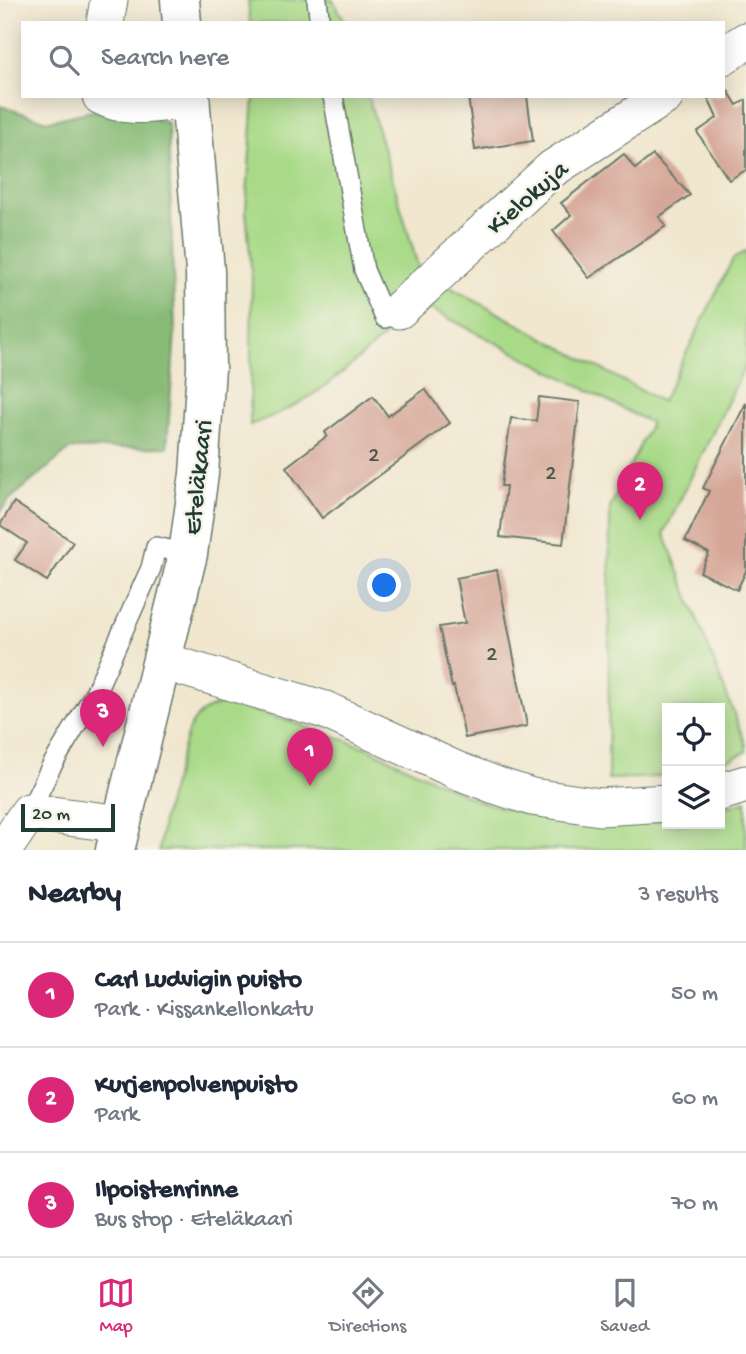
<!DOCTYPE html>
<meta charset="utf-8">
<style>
:root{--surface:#fff;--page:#f2f2f3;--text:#1f2937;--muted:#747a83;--line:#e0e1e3;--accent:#db2777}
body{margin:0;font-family:"Gochi Hand",sans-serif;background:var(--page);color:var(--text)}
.controls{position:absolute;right:21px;bottom:21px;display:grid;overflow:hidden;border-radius:0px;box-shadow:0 4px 18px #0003}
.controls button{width:63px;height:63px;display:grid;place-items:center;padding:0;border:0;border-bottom:2px solid var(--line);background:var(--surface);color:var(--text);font:35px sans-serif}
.scale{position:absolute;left:21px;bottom:18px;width:94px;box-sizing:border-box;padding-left:7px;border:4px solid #1f3d34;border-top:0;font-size:19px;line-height:24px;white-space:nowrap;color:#1f3d34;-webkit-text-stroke:5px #f7f3e8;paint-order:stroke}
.you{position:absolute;left:385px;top:586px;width:24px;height:24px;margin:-18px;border:5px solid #fff;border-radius:50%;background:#1a73e8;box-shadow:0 0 0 10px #1a73e833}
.badge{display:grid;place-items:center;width:46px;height:46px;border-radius:50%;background:var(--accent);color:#fff;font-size:23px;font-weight:700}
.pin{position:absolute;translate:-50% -58px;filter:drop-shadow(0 2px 4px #0008)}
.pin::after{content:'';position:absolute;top:37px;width:24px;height:21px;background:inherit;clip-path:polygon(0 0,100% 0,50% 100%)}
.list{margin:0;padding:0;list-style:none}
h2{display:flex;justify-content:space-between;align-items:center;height:91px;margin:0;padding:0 28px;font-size:30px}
h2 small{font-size:23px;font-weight:400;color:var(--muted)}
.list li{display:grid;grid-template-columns:46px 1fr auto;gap:21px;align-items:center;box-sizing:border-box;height:105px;padding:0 28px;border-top:2px solid var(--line)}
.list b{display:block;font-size:26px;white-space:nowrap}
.list p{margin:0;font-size:23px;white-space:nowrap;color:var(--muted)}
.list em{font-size:23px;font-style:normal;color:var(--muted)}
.icon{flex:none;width:38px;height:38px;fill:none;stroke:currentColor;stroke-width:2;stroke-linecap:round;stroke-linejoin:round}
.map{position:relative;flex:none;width:746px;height:850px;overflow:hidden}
.search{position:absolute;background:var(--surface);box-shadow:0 4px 18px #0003;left:21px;right:21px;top:21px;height:77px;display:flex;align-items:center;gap:18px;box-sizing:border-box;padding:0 24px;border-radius:0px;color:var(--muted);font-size:26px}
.sheet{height:406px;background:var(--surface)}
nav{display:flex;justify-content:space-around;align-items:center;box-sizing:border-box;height:98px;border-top:2px solid var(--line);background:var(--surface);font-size:19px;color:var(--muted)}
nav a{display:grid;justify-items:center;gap:4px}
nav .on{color:var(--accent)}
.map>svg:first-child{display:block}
.green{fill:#a9da88;stroke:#648c5e;stroke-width:2}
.forest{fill:#86ba74;stroke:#527c54;stroke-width:2}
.building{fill:#d6a798}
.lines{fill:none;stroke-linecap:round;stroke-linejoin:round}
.service-casing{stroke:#68786a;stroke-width:22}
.minor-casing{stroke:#68786a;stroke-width:39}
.secondary-casing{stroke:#68786a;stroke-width:41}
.service{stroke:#fff;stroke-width:19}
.minor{stroke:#fff;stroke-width:37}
.secondary{stroke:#fff;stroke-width:38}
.labels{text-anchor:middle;stroke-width:5;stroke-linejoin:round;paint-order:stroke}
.number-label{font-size:23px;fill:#4d584d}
.street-label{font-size:26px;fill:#1f3d34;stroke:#f7f3e8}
</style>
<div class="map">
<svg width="746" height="850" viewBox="0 0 746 850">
<rect width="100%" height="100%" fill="#f7f3e8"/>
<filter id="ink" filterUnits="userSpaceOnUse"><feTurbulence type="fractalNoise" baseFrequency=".0143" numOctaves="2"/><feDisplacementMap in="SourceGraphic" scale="14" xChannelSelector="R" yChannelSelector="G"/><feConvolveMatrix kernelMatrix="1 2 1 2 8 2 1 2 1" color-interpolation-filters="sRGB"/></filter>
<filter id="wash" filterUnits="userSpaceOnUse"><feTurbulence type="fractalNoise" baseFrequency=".00686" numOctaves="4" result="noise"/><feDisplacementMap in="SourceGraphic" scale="28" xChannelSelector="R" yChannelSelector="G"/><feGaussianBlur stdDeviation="1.57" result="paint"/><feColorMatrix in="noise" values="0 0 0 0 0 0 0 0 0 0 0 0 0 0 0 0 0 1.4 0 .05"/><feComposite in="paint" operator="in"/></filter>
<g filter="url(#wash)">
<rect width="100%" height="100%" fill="#f1e7cf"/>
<path class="green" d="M 248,0 L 333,0 L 346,23 L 250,23 Z
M 254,96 L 368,96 L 420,273 L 378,313 L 390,331 C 364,354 338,378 309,397 C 291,409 271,417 250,425 L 252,277 L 246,210 Z
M 746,251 L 746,364 L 664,533 L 746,745 L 746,752 L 720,763 L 720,708 L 667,708 L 667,775 L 644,778 L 608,779 L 610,507 L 651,423 L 421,304 L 444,284 L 662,402 L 733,259 Z
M 221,704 L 235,705 L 313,729 L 367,748 L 478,801 L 546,819 L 585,825 L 615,825 L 667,820 L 667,824 L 720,824 L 720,809 L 746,801 L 746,850 L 159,850 L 163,819 L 188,731 C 196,715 204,709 221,704 Z"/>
<path class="forest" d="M 0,106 L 48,121 L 96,110 L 150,117 L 168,123 L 175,333 L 167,447 L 70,449 L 10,499 L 0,512 Z"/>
<g id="blocks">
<path class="building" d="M 723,83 L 737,105 L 746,100 L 746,170 L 729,180 L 697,132 L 717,118 L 707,96 L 723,96 Z
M 468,96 L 527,96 L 533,141 L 475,150 Z
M 624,154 L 635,169 L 653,155 L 690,195 L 659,217 L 666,226 L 589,278 L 553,231 L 571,215 L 561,203 Z
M 425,389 L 450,423 L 322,518 L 286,467 L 327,436 L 325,432 L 373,396 L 388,416 Z
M 539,397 L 580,402 L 563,544 L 500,537 L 506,486 L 501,486 L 511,418 L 536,421 Z
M 746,403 L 746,571 L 737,590 L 700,572 L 709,553 L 685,541 L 709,491 L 703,488 Z
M 14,502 L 73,542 L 47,581 L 15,560 L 27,543 L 0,525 Z
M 497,570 L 527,726 L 465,738 L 454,686 L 452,687 L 439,627 L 465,623 L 456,578 Z"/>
</g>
</g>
<g filter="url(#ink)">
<use href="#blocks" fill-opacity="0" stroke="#68786a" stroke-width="2"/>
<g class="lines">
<defs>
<path id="service" d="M 317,0 L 320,23
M 333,96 L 364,270 L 385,318
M 29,812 L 51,767 L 95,693 L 151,568 L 156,547 L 188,554"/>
<path id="minor" d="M 105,23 L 109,0
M 723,56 L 746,41
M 101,96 C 129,111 161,102 191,100
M 399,310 L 552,169 L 665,96
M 162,661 L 325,710 L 456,770 L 495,785 L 532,797 L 600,807 L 667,803
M 720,792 L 746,784
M 3,850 L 29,812 L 122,824"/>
<path id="secondary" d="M 180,0 L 182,23
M 115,850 L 188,554 L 199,474 L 206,368 L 205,271 L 190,96"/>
</defs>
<use href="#service" class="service-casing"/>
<use href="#minor" class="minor-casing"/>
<use href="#secondary" class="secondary-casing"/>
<use href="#service" class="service"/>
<use href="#minor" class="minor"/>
<use href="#secondary" class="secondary"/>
</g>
</g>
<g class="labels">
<g class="number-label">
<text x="374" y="461">2</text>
<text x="551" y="479">2</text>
<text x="492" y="660">2</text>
</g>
<g class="street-label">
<text transform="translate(526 196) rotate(-41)" y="9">Kielokuja</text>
<text transform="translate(196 477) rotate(-84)" y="9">Eteläkaari</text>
</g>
</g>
</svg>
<div class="controls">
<button><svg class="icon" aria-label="locate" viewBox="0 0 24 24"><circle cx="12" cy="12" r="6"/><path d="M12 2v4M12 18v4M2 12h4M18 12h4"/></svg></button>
<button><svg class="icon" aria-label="layers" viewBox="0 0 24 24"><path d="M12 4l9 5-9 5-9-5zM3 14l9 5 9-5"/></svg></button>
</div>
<div class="scale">20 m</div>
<div class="you"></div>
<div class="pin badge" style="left:310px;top:786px">1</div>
<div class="pin badge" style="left:640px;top:520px">2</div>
<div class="pin badge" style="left:103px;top:747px">3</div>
<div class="search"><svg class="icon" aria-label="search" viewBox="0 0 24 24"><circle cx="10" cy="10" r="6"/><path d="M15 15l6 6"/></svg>Search here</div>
</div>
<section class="sheet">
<h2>Nearby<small>3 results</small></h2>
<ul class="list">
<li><span class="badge">1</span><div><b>Carl Ludvigin puisto</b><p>Park · Kissankellonkatu</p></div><em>50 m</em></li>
<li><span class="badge">2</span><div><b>Kurjenpolvenpuisto</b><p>Park</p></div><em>60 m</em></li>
<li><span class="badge">3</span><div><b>Ilpoistenrinne</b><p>Bus stop · Eteläkaari</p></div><em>70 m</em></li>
</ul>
</section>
<nav>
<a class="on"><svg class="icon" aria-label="map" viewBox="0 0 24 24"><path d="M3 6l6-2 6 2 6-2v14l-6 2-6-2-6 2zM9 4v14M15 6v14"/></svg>Map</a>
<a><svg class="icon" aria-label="directions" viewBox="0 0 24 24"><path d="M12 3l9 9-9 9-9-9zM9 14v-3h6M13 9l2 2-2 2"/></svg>Directions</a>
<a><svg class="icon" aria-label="saved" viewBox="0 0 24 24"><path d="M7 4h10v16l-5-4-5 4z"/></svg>Saved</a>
</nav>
